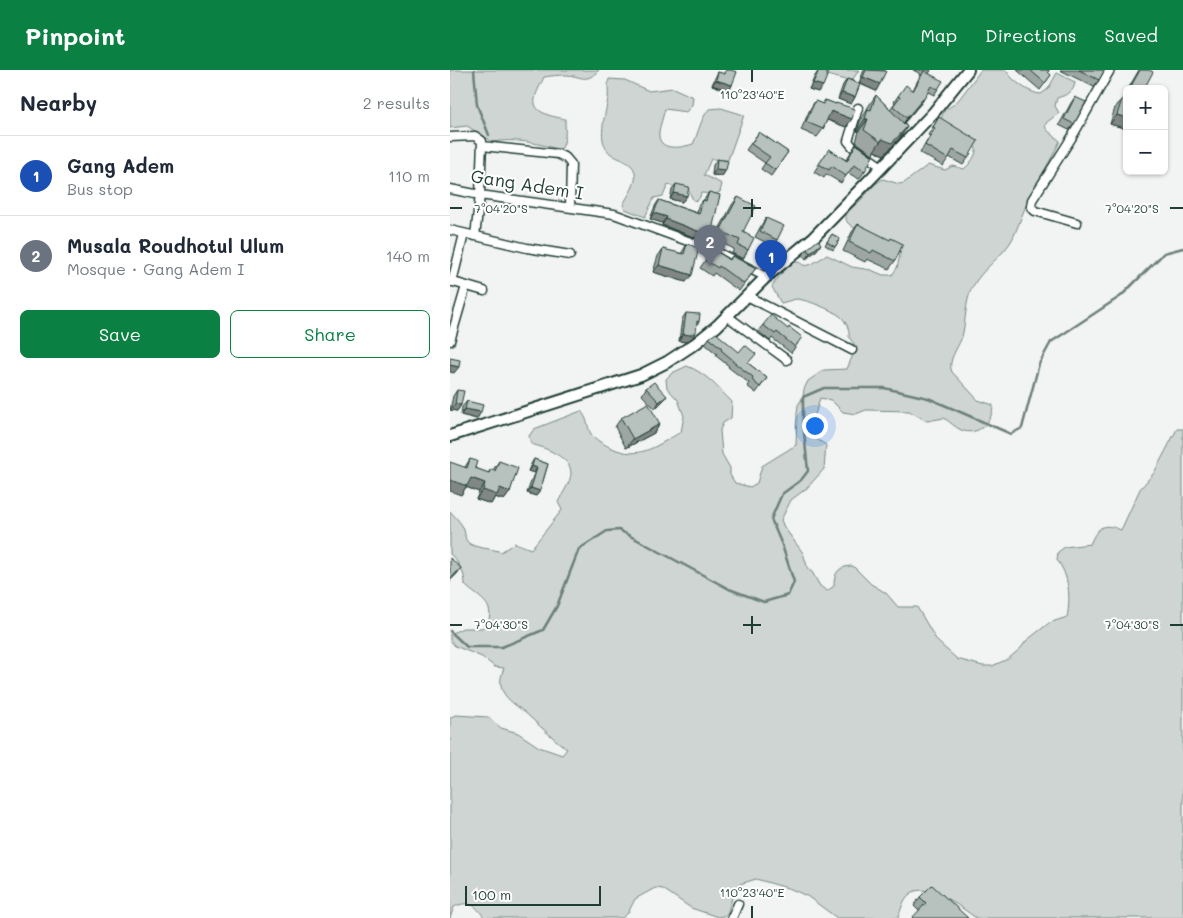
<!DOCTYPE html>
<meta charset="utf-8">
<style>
:root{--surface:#fff;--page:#f6f6f7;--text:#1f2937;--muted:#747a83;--line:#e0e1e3;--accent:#0b8043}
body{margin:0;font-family:Mali,sans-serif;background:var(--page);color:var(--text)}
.controls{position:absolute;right:15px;top:15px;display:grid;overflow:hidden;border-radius:8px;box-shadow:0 1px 4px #0004}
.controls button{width:45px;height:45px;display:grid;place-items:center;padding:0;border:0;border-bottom:1px solid var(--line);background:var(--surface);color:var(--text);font:25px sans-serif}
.scale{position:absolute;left:15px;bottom:12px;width:136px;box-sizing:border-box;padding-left:5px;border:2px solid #1f3d34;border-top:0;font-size:14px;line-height:18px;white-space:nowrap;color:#1f3d34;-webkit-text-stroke:4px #fff;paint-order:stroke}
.you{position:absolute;left:364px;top:355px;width:18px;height:18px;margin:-12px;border:4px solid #fff;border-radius:50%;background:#1a73e8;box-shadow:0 0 0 8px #1a73e833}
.badge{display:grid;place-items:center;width:32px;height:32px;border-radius:50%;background:var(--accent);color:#fff;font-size:16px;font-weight:700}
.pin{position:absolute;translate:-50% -41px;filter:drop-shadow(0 1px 2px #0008)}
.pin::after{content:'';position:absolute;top:26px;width:18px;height:15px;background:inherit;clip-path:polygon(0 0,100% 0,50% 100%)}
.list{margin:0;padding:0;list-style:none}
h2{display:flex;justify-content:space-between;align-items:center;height:65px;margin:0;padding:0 20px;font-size:21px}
h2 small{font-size:16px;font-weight:400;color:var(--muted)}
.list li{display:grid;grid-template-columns:32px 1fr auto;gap:15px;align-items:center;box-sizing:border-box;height:80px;padding:0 20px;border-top:1px solid var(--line)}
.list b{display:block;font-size:19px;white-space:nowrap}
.list p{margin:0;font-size:16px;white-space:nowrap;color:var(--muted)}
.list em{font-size:16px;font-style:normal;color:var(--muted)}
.actions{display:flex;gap:10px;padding:15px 20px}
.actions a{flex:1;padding:11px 0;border:1px solid var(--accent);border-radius:8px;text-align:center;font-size:18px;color:var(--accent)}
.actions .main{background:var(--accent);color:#fff}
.map{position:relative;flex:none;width:733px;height:848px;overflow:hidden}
header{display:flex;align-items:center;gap:30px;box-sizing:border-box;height:70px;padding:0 25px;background:var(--accent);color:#fff}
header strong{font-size:24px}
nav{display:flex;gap:28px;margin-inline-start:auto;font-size:18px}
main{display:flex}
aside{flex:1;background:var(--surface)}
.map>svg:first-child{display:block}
.green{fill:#ced5d3;stroke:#768984}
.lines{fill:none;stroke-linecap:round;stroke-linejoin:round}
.stream{stroke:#6d807b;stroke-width:2.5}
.street-casing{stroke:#1f3d34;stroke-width:11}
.secondary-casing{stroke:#1f3d34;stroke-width:14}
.street{stroke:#fff;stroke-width:8}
.secondary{stroke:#fff;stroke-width:10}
.wall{fill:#9da6a3;stroke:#1f3d34}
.shaded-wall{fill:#808784;stroke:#1f3d34}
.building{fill:#b7c1bd;stroke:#1f3d34}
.ticks{fill:none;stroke:#1f3d34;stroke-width:2}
.labels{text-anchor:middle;stroke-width:4;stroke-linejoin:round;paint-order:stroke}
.street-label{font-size:18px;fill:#1f3d34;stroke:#fff}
.ticks-label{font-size:12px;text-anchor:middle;fill:#1f3d34;stroke:#fff;stroke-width:4;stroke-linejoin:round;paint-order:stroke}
</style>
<header>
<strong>Pinpoint</strong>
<nav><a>Map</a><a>Directions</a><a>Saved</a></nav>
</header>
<main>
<aside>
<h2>Nearby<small>2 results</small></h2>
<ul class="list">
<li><span class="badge" style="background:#1a4fb4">1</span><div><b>Gang Adem</b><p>Bus stop</p></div><em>110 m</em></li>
<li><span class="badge" style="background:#6b7280">2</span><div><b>Musala Roudhotul Ulum</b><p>Mosque · Gang Adem I</p></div><em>140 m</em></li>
</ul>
<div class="actions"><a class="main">Save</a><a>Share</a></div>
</aside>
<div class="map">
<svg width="733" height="848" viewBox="0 0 733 848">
<rect width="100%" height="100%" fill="#f2f3f3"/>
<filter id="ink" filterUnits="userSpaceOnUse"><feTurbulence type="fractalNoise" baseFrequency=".02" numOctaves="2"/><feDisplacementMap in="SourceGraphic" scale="10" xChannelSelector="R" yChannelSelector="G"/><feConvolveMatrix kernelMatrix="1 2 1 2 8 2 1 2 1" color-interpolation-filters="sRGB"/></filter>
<g filter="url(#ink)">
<path class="green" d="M 0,0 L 149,0 C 135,15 131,5 115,5 C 108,5 101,6 94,7 C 91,14 86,22 85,29 C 82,44 106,47 115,49 C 115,59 117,73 110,80 C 88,73 65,68 43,72 L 17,56 L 0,58 Z
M 368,0 L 409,0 L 403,9 L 399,11 L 377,5 Z
M 531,0 L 556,0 C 561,10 580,24 591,24 L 598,19 L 607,3 L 625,12 C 624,23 616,25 607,28 L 605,36 L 609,43 L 597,52 L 595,56 L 597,60 L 610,71 C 601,91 588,109 579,129 C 573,141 569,155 563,168 C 553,187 532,198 522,218 C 515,231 516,252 512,267 C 508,278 497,291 502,302 L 528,330 L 543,335 C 543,352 528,367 511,360 C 505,357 500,352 494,348 L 477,351 L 459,341 L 416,340 L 406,344 L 393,342 L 381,330 L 370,328 L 365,345 L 365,368 L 376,375 L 374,399 L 357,418 L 341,430 L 331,450 L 334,457 L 353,483 L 358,499 L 362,502 L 370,516 L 377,521 L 384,516 C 384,502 389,496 403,496 L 421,514 L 436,523 L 448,537 L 467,537 L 487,571 L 507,589 L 533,596 L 542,596 L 558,589 L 571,578 L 576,571 L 599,553 L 617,547 C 621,528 619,505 607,490 L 608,482 L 615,477 L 640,474 C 648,457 652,452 671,460 L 690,419 L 704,403 L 727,359 L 733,359 L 733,848 L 526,848 C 512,838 476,810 460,824 C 453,829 451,840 448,848 L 387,848 L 357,826 L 341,819 L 306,809 L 290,814 L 284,821 L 277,845 L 268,847 L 241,838 L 213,819 L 205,818 L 185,829 L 178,843 L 172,848 L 34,848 C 27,835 18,830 4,837 L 0,848 L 0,648 L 5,645 L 38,647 L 51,658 L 68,663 L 89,677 L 112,685 L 117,679 C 104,669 93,659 81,648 C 65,632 42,626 54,598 L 45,597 L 32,587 L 5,576 L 0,570 L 0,564 L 13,558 L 32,558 C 36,555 38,553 39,549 C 44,532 24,525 15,515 C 15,503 9,492 0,484 L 0,441 C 5,447 12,453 14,460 C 16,466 14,470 20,474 C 29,479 41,478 51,482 L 65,473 L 81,479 L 112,440 L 108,432 C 112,424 121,412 121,403 C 121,387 93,377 81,374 L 79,366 L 84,359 L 131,341 C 139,350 137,360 142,365 C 147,371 155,375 162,378 C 190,391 207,375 231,362 L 234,346 L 228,330 L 217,318 L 216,309 L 222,303 L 237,296 C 256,303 268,318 282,332 L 281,348 L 273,353 L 270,360 L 272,384 L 280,398 L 280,405 L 285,413 L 300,417 L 307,413 L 312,396 L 346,375 L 347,343 L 348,335 L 353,327 L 354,319 L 358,311 L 374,300 L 397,299 L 405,280 L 404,274 L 399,267 C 400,260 396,251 390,246 C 382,240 356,229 346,229 C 341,230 336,232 331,233 L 322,217 C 326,211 339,190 348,192 C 352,193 353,197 359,195 C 365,193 371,188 377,185 L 402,197 L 421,200 L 433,205 L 442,205 L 447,198 L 451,180 C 436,168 413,167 399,154 C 396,152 395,147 397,144 C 399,139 404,136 408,133 C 417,124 422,115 433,109 L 449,114 L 454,113 L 478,95 L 495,100 L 503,96 L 514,99 C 520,94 527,85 526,78 L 520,72 L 491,55 C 491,36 500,41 510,28 C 517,19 524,9 531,0 Z
M 159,9 L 175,10 L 199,21 L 223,18 L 243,27 L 242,35 L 236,42 L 215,39 C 213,47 210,55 209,62 C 207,82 231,78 243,74 C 249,62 250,50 259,39 L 271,38 L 294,45 L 278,90 L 261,89 L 254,105 L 272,114 L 270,122 L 266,124 L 251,123 L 250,127 L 247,131 L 243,130 L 239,121 L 218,115 L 213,126 L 204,128 L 195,147 L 175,139 L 173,135 C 177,126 188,113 185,102 C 182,91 169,90 161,84 C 145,72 156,44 158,28 C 159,22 157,15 159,9 Z"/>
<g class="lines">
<path class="stream" d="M 24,0 L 27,35 L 39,65
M 0,561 L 17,577 L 52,577 L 93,560 L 107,536 L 129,479 L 157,461 L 169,460 L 279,519 L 314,532 L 338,525 L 344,512 L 332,475 L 321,449 L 332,424 L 351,410 L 358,401 L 353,352 L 353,327 L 374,318 L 434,318 L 478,328 L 561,364 L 572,358 L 589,294 L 601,272 L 671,226 L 714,183 L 733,178"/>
<defs>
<path id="street" d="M 408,38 L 398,71 L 403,77 L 432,97
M 0,67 L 25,66 L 32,71 L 30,125 L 25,166
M 32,76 L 108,84 L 116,88 L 121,94 L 120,137
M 0,119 L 30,125 L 164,144 L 265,181 L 316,207
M 627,153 L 585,141 L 581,137 L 582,130 L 622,67 L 660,0
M 0,160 L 77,178 L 120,185
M 0,211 L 34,221
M 2,212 L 14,164
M 297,226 L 402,280
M 277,246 L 337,290
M 0,271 L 16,216
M 282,848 L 288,834"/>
<path id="secondary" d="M 0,366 L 191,305 L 217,292 L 246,273 L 267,256 L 316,207 L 364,167 L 432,97 L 484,42 L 518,0"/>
</defs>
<use href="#street" class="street-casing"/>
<use href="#secondary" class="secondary-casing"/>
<use href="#street" class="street"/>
<use href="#secondary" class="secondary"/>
</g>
<path class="wall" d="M 276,0 L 281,0 L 282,15 L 279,21 L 262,15 L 265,8 L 268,2 L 273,4 Z
M 369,0 L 368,22 L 359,19 L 365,6 Z
M 414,0 L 435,0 L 426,21 L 410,14 L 405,27 L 401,34 L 388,29 L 393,15 L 397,9 L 409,13 Z
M 463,0 L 481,0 L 479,4 L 488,19 L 484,25 L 478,22 L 472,32 L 454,53 L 457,57 L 449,69 L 434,85 L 424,81 L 423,84 L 406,72 L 409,61 L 407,61 L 410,51 L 415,43 L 418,37 L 426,25 L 440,39 L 445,33 L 444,32 L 448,26 L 463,20 L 471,4 Z
M 567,0 L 599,0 L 598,2 L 601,5 L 590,20 Z
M 610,0 L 651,0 L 649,10 L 644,17 Z
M 689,0 L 699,0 L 694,19 L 678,19 Z
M 625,27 L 624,54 L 619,60 L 609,55 L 621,33 Z
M 672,29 L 677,59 L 660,54 L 665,38 Z
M 375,30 L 385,34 L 386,33 L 396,57 L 377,50 L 373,59 L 367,67 L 351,60 L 360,39 L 365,31 L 372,34 Z
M 489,47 L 518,88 L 513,95 L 499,87 L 493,96 L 470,83 L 480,66 L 478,65 Z
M 309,62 L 338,82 L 321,106 L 311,99 L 315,93 L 296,80 Z
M 406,74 L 415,101 L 409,109 L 398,103 L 391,113 L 376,104 L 374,108 L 364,102 L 379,79 L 396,90 Z
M 267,89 L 276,100 L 272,106 L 262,105 L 263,95 Z
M 226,114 L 237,126 L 232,132 L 220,129 L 222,120 Z
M 259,122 L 262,160 L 254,171 L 212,155 L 212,153 L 200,149 L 205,136 L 209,130 L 247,143 L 248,136 L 253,130 L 254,130 Z
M 288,127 L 293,162 L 298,180 L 293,189 L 282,183 L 284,179 L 264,169 L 282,135 Z
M 316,148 L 327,170 L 323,176 L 305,167 L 312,154 Z
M 408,154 L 445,191 L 439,199 L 417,189 L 415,192 L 393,181 L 402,162 Z
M 382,164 L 390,169 L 383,180 L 375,175 Z
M 237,174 L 236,212 L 203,202 L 208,186 L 213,179 L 231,184 Z
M 263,179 L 280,189 L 282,186 L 306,198 L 289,221 L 264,203 L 262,206 L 250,198 Z
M 357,179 L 367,180 L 356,189 L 353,185 Z
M 236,243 L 249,252 L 247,255 L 242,268 L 236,272 L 229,271 L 232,249 Z
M 313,255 L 348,273 L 341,283 L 322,268 L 320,271 L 308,261 Z
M 259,268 L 298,293 L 317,308 L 306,323 L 297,316 L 299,313 L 278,297 L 279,296 L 266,286 L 267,284 L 255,274 Z
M 196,318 L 217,326 L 212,332 L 205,339 L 192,325 Z
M 7,320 L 11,335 L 7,341 L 0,340 L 3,326 Z
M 17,331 L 27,349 L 11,345 L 12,337 Z
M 171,348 L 210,354 L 204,363 L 176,378 L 165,357 Z
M 20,389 L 25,398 L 38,403 L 41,399 L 43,400 L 49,391 L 60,422 L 54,430 L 45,427 L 41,434 L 26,429 L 29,422 L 16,417 L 11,425 L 15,397 Z
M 84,389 L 98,394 L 90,421 L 86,426 L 77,423 L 84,403 L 78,401 L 81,394 Z
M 470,827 L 518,848 L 469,841 L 464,836 Z"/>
<path class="shaded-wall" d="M 413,7 L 430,14 L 426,21 L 409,13 Z
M 266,10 L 282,15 L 279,21 L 262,15 Z
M 363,13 L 373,16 L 368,22 L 359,19 Z
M 392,23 L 405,27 L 401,34 L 388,29 Z
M 476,25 L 472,32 L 453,54 L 457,48 Z
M 381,41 L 402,49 L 396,57 L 375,49 Z
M 667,45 L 677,48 L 677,59 L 660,54 Z
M 415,49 L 418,49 L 409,61 L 407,61 Z
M 457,57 L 449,69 L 434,85 L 424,81 L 432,69 Z
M 266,99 L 276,100 L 272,106 L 262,105 Z
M 224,123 L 237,126 L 232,132 L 220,129 Z
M 204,143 L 217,147 L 212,153 L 200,149 Z
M 216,149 L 258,165 L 254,171 L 212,155 Z
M 371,174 L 367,180 L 356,189 L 360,183 Z
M 209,195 L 242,205 L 236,212 L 203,202 Z
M 246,262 L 242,268 L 236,272 L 229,271 L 233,264 Z
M 0,295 L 9,297 L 4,303 L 0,302 Z
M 217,326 L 212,332 L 205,339 L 209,332 Z
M 5,334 L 11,335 L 7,341 L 0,340 Z
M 15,339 L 31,342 L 27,349 L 11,345 Z
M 210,354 L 204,363 L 176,378 L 183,369 Z
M 82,396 L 87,398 L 84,403 L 78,401 Z
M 21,408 L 35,413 L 29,422 L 16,417 L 11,425 L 0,421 L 0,410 Z
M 50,418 L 60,422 L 54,430 L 45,427 L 41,434 L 26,429 L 33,420 Z
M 81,418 L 90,421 L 86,426 L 77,423 Z
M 11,498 L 7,504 L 0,511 L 0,509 Z"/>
<path class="building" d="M 276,0 L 281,0 L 287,2 L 282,15 L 266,10 L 268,2 L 275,4 Z
M 369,0 L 378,4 L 373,16 L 363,13 Z
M 416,0 L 436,1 L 430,14 L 413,7 Z
M 580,0 L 599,0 L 598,2 L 601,5 L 595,13 Z
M 629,0 L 651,0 L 654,1 L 649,10 Z
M 690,0 L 699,0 L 703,2 L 694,19 L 686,19 L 681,16 Z
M 474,1 L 493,11 L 488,19 L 481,16 L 476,25 L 457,48 L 443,36 L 450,27 L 448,26 L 456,15 L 463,21 Z
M 397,9 L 410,14 L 405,27 L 392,23 Z
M 426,25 L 457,57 L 442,73 L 432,69 L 431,72 L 414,60 L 418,49 L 415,49 L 418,39 L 421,40 Z
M 625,27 L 636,32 L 624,54 L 614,49 Z
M 672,29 L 677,30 L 677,48 L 667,45 Z
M 375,30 L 386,34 L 386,33 L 405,39 L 402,49 L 381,41 L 373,59 L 356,52 L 365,31 L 373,34 Z
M 489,47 L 528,71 L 518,88 L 503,80 L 498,89 L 475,75 L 485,58 L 483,57 Z
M 309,62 L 338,82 L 325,100 L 315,93 L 320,87 L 301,74 Z
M 406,74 L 423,86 L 415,101 L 404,95 L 396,106 L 382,96 L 379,100 L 369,94 L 379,79 L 397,91 Z
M 267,89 L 278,91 L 276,100 L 266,99 Z
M 226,114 L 239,117 L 237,126 L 224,123 Z
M 259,122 L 270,125 L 262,160 L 260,159 L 258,165 L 216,149 L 217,147 L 204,143 L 209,130 L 249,144 L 253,130 L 256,131 Z
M 288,127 L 306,136 L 293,162 L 304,168 L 298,180 L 288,175 L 290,170 L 270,161 Z
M 316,148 L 334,156 L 327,170 L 310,161 Z
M 408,154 L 440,170 L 441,168 L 453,174 L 445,191 L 423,180 L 421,183 L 399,172 Z
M 382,164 L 390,169 L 385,177 L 377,172 Z
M 368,170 L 371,174 L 360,183 L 357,179 Z
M 237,174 L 249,178 L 242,205 L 209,195 L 213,179 L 234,184 Z
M 263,179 L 280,190 L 282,186 L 306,198 L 294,214 L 269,196 L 268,198 L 255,190 Z
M 236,243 L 250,244 L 249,252 L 247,251 L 246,262 L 240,265 L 233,264 Z
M 321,245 L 338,259 L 339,257 L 352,267 L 345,277 L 327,262 L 325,264 L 313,255 Z
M 266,263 L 289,282 L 295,275 L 306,284 L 298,293 L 317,308 L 310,317 L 302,310 L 303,307 L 282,291 L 283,290 L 271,280 L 272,278 L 259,268 Z
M 0,288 L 10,290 L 9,297 L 0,295 Z
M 204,312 L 217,326 L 209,332 L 196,318 Z
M 7,320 L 14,321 L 11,335 L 5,334 Z
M 17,331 L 33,335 L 31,342 L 15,339 Z
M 198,333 L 210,354 L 183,369 L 171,348 Z
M 20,389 L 27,391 L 25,398 L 39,403 L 41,399 L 45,401 L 49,391 L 68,398 L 60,422 L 50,418 L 47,425 L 33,420 L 35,413 L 21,408 L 17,416 L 0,410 L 0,392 L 17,398 Z
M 84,389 L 98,394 L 90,421 L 81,418 L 87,398 L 82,396 Z
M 0,488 L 11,498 L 0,509 Z
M 482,815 L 518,848 L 462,848 L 476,833 L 470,827 Z"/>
</g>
<path class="ticks" d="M 302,0 L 302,12M 302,129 L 302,147M 0,138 L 12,138M 293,138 L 311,138M 720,138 L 733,138M 302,546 L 302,564M 0,555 L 12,555M 293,555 L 311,555M 720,555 L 733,555M 302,836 L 302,848"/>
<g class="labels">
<g class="street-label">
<text transform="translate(77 115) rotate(9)" y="6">Gang Adem I</text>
</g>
</g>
<g class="ticks-label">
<text x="302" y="29">110°23'40"E</text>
<text x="51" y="143">7°04'20"S</text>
<text x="682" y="143">7°04'20"S</text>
<text x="51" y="559">7°04'30"S</text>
<text x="682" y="559">7°04'30"S</text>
<text x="302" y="827">110°23'40"E</text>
</g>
</svg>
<div class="controls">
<button>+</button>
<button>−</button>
</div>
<div class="scale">100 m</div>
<div class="you"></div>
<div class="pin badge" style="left:321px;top:211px;background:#1a4fb4">1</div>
<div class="pin badge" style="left:260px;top:196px;background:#6b7280">2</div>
</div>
</main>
